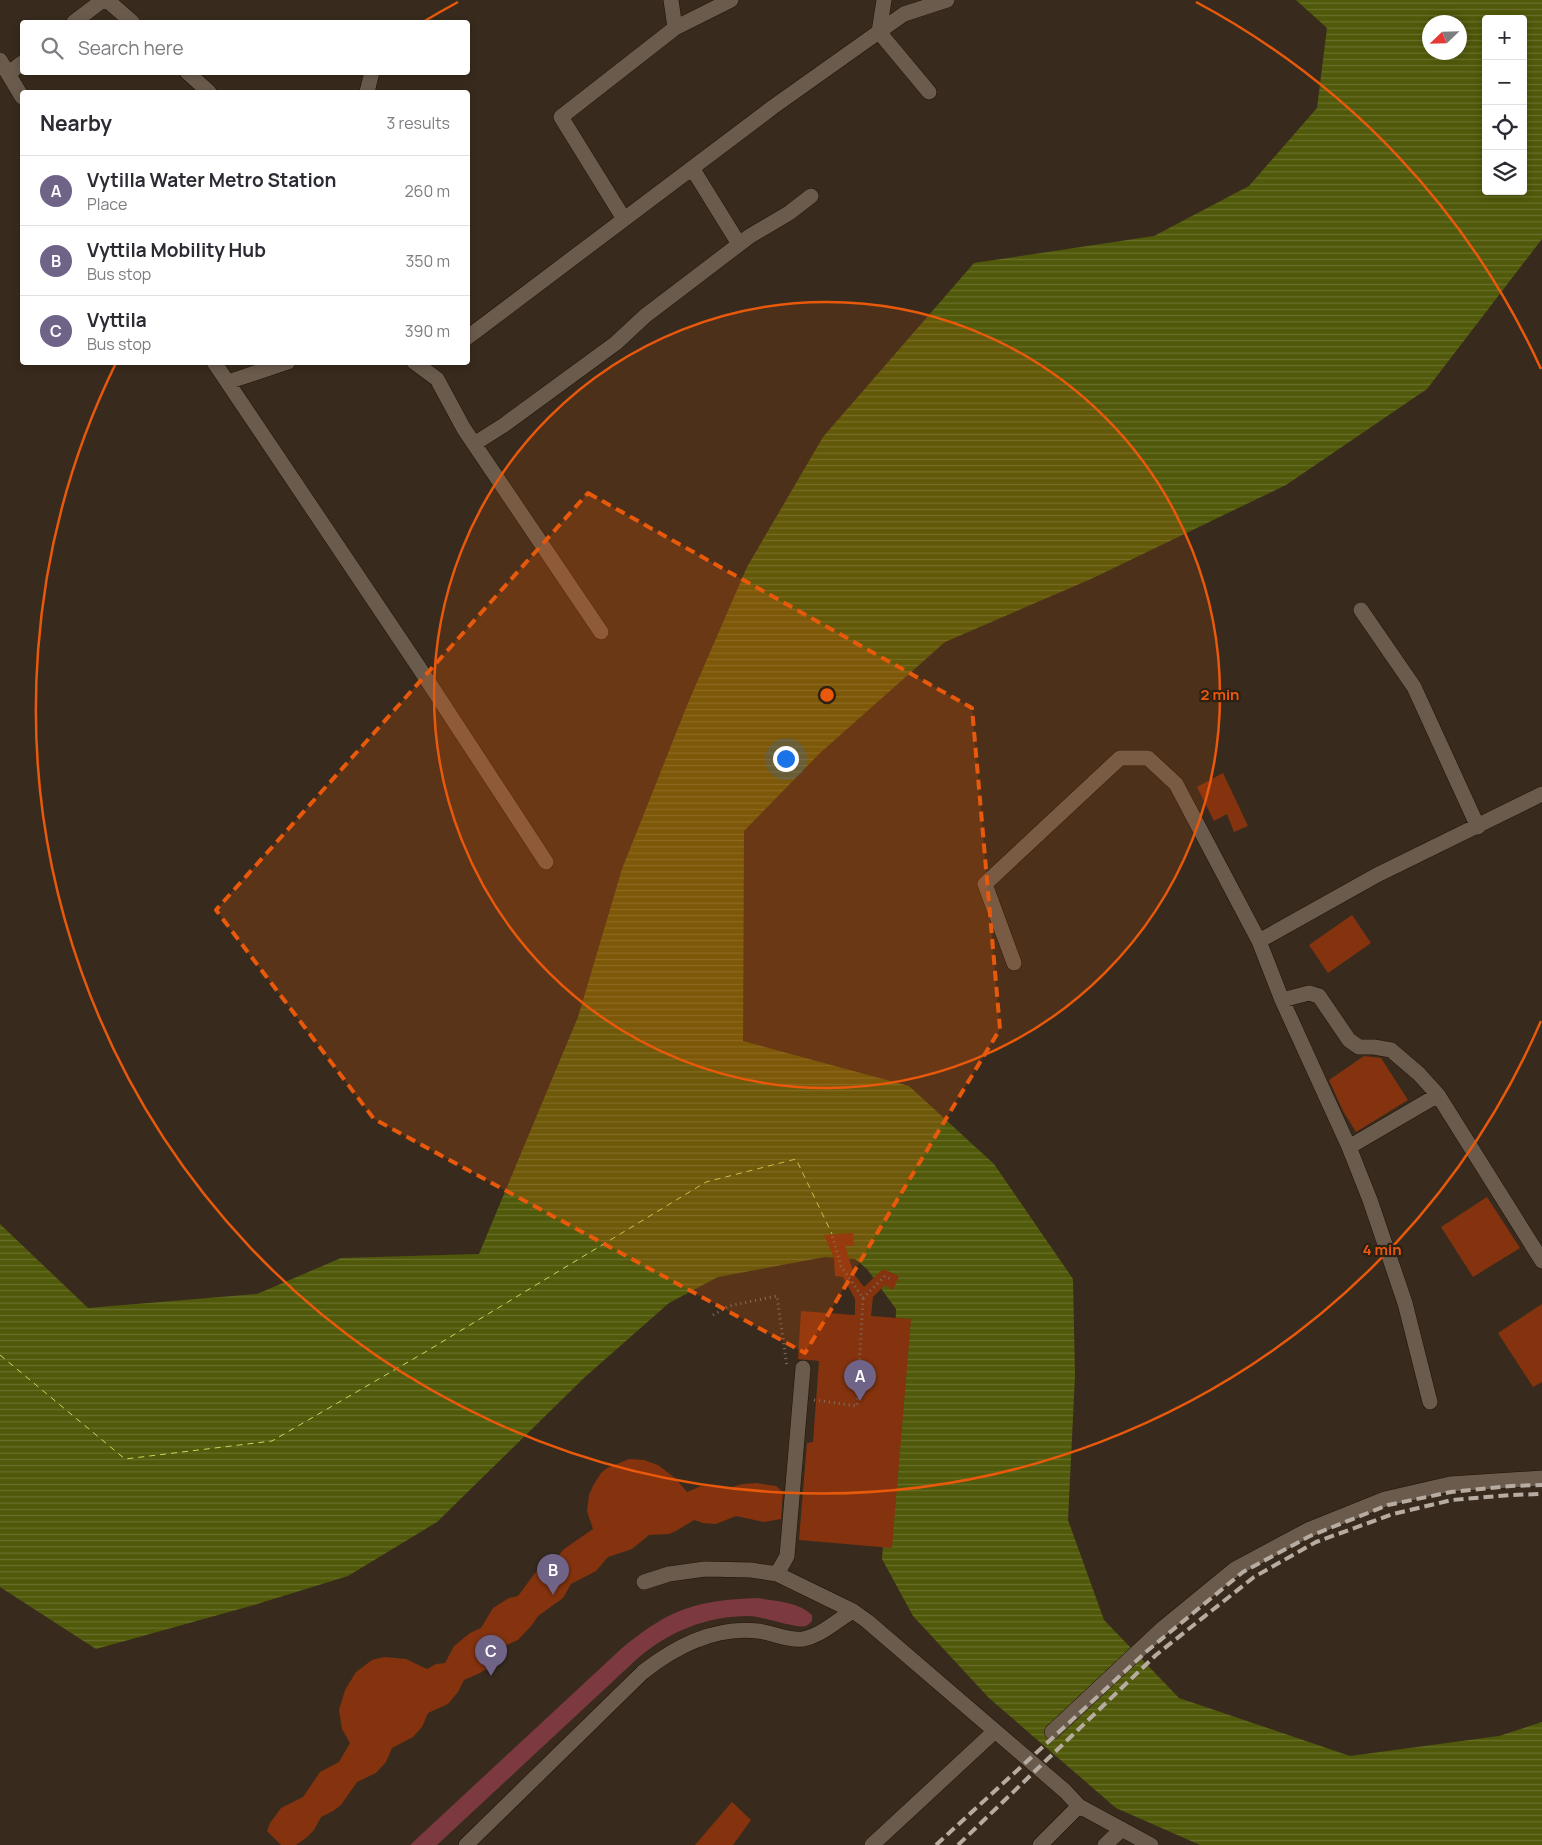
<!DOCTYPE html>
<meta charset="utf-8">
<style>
:root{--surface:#fff;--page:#f2f2f3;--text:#2b2b33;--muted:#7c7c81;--line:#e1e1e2;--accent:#706388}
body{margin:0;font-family:Manrope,sans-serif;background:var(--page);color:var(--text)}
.controls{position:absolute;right:15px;top:15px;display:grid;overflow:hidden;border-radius:5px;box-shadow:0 2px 8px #0003}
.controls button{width:45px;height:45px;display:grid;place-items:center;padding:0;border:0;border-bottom:1px solid var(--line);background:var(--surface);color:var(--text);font:25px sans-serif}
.compass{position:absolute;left:1422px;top:15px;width:45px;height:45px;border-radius:50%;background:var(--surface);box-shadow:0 2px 8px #0003;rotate:247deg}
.you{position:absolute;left:785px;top:758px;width:18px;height:18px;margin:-12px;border:4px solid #fff;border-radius:50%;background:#1a73e8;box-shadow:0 0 0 8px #1a73e833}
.badge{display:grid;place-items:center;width:32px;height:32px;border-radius:50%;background:var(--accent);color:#fff;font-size:16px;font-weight:700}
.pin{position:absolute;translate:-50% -41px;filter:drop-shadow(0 1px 2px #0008)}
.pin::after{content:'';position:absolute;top:26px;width:18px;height:15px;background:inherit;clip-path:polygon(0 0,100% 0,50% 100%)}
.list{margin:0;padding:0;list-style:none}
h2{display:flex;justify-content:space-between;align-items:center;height:65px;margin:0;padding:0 20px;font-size:21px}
h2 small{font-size:16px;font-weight:400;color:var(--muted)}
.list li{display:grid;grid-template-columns:32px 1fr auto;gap:15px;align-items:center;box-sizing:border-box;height:70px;padding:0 20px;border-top:1px solid var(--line)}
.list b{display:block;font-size:19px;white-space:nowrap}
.list p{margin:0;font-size:16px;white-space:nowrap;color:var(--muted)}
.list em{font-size:16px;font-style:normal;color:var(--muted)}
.icon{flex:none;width:28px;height:28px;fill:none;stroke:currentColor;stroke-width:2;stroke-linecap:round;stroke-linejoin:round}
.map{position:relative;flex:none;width:1542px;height:1845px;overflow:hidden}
.search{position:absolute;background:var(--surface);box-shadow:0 2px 8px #0003;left:20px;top:20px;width:450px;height:55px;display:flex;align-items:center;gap:12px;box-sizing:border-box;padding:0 18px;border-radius:5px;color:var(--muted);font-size:19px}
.panel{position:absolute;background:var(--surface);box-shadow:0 2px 8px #0003;left:20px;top:90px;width:450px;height:275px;border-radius:5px}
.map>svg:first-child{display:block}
.grass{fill:#7c393f}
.water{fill:url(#water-rules);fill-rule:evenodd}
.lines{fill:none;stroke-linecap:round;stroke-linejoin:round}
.ferry{stroke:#c7d85b;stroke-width:1;stroke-dasharray:6 5;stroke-linecap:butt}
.building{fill:#84330e}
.minor-casing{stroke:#1f1306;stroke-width:16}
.path{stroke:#7b6f63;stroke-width:3;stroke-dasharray:1 4;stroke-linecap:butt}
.minor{stroke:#6a5b4c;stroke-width:15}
.rail{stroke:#b6aca1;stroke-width:4;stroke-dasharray:10 5;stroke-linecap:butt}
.marked{fill:#e8590c;fill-opacity:0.2;stroke:#e8590c;stroke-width:4;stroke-dasharray:10 6;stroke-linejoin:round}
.ring{fill:none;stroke:#e8590c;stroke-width:2.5}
.centre{fill:#e8590c;stroke:#2e2113;stroke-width:2.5}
.ring-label{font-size:15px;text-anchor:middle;font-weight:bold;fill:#e8590c;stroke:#2e2113;stroke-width:4.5;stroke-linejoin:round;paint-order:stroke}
</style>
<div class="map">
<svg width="1542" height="1845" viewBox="0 0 1542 1845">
<defs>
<pattern id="water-rules" width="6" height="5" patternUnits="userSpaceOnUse" patternTransform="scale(1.25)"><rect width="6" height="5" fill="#505809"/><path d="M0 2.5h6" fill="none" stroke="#6a702d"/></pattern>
</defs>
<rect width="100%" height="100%" fill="#382b1d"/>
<path class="grass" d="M 758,1598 C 776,1601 799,1602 812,1615 L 812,1621 C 811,1622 807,1626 806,1626 C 797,1629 762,1616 749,1616 C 707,1616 670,1631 638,1658 L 437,1845 L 410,1845 L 621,1649 C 669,1609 696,1600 758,1598 Z"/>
<path class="water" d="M 1296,0 L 1542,0 L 1542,239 L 1427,389 L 1286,485 L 1091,579 L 945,642 L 820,753 L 744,831 L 743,1041 L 909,1086 L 994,1164 L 1073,1279 L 1075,1376 L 1068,1520 L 1104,1620 L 1179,1698 L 1350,1756 L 1499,1736 L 1542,1722 L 1542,1845 L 1200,1845 L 1116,1808 L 989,1698 L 913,1616 L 882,1559 L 893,1410 L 896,1309 L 867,1269 L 855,1259 L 825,1257 L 718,1277 L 669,1303 L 585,1377 L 437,1522 L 348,1576 L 254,1605 L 96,1649 L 0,1587 L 0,1224 L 88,1308 L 257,1294 L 341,1258 L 479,1254 L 578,1017 L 622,869 L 688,703 L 747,567 L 823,437 L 974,263 L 1154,236 L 1249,186 L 1317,108 L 1327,28 ZM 1486,19 L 1523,19 L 1523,191 L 1486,191 ZM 1430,22 L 1460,22 L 1460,52 L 1430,52 Z"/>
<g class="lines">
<path class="ferry" d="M 0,1355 L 125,1459 L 272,1441 L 427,1351 L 706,1182 L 796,1159 L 832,1234"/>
</g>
<path class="building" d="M 1223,773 L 1248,826 L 1234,832 L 1227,814 L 1214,821 L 1197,787 Z
M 1352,915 L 1371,943 L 1328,973 L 1309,945 Z
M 1364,1056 L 1381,1058 L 1408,1100 L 1356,1132 L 1343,1111 L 1329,1080 Z
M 1487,1197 L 1520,1248 L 1473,1277 L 1441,1227 Z
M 853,1233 L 854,1246 L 845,1246 L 854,1274 L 864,1287 L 883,1269 L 899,1276 L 893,1290 L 885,1285 L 873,1297 L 871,1316 L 911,1319 L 892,1548 L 799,1540 L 807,1443 L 813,1442 L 819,1361 L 798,1359 L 801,1311 L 855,1315 L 855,1299 L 843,1277 L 835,1276 L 834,1258 L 824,1235 Z
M 1542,1304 L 1542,1382 L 1533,1387 L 1498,1333 Z
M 629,1459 L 644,1460 L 658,1465 L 675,1478 L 687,1492 L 701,1486 L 732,1487 L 743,1484 L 756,1483 L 776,1486 L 783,1492 L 781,1519 L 764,1522 L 736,1516 L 716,1524 L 703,1523 L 694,1520 L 676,1531 L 669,1534 L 649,1535 L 632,1549 L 608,1557 L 596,1571 L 571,1584 L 563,1598 L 538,1616 L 532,1625 L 518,1640 L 502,1647 L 486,1669 L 480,1673 L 464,1680 L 458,1692 L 448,1704 L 428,1713 L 422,1727 L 413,1737 L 392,1748 L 386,1762 L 376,1773 L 357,1782 L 341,1805 L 333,1811 L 321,1817 L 314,1830 L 306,1838 L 296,1845 L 281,1845 L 267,1831 L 270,1823 L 281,1808 L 303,1797 L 320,1772 L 339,1762 L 350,1743 L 342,1729 L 339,1710 L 345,1690 L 356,1672 L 372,1660 L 384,1657 L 406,1659 L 427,1669 L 436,1664 L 445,1663 L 454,1646 L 470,1633 L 481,1628 L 493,1608 L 509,1598 L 518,1596 L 535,1573 L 542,1567 L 554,1561 L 564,1549 L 593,1529 L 587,1511 L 589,1495 L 593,1486 L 601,1473 L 607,1468 Z
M 732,1802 L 751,1820 L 733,1845 L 695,1845 Z"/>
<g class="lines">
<defs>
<path id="minor" d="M 107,0 L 132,22
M 884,0 L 879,32 L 929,92
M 74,22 L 103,0
M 675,28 L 731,0
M 0,60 L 22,97
M 187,72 L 209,92
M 8,74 L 22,63
M 367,92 L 372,72
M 692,168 L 739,244
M 624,219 L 561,117 L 675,28 L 671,0
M 468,337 L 773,107 L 904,14 L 947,0
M 214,362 L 418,666 L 546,862
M 414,362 L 437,379 L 464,429 L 601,632
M 228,382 L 288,362
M 474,444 L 504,425 L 616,343 L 645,316 L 750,236 L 789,213 L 811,196
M 1361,610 L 1414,687 L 1478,827
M 1014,963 L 985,884 L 1120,758 L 1148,758 L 1176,784 L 1259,941
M 1282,1000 L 1309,993 L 1319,996 L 1349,1040 L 1359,1047 L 1374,1047 L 1391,1050 L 1419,1074 L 1438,1095
M 1349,1147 L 1438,1095 L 1542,1261
M 1430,1402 L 1405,1303 L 1370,1200 L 1349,1147 L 1282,1000 L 1259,941 L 1377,875 L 1542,794
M 777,1574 L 787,1556 L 803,1368
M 644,1582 L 669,1574 L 705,1569 L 751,1570 L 777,1574 L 853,1611 L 867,1621 L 1065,1791 L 1079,1806 L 1151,1845
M 1052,1732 L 1163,1628 L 1235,1569 L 1308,1530 L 1385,1499 L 1450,1484 L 1542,1478
M 466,1845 L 643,1672 C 676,1646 715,1626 758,1631 C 773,1633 789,1641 803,1639 C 821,1636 837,1620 853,1611
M 872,1845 L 995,1731
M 1040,1845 L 1079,1806
M 1105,1845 L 1122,1829"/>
</defs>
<use href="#minor" class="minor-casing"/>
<path class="path" d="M 863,1298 L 885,1276 L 892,1280
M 713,1315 L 729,1306 L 777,1296 L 787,1367
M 814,1400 L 857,1406 L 863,1298 L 841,1266 L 832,1235"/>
<use href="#minor" class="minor"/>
<path class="rail" d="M 936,1845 L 1147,1651 L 1243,1572 L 1310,1536 L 1388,1505 L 1451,1492 L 1511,1486 L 1542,1485
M 958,1845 L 1156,1655 L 1254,1577 L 1316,1542 L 1393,1514 L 1452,1500 L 1511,1495 L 1542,1494"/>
</g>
<path class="marked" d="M 588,493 L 972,708 L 1000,1029 L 805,1353 L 374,1119 L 216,910 Z"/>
<circle cx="827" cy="695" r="393" fill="#e8590c" fill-opacity=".12"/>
<g class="ring">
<circle cx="827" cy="695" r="393"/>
<path d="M1541 1021A785 785 0 1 1 116 363M423 22A785 785 0 0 1 458 2M1196 2A785 785 0 0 1 1541 369"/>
</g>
<circle cx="827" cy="695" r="8" class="centre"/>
<g class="ring-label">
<text x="1220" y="700">2 min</text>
<text x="1382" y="1255">4 min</text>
</g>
</svg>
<div class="controls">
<button>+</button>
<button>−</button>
<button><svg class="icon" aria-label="locate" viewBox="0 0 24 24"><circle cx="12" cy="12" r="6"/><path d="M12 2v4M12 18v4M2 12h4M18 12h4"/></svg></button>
<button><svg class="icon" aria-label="layers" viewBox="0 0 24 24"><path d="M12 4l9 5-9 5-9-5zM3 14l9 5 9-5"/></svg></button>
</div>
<svg class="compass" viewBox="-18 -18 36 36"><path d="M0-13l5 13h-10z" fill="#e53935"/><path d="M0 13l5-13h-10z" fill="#7c7c81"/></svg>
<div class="you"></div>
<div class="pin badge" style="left:860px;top:1401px">A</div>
<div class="pin badge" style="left:553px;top:1595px">B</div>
<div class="pin badge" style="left:491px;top:1676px">C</div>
<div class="search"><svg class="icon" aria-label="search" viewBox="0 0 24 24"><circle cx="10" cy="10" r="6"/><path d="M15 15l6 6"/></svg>Search here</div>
<section class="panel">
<h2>Nearby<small>3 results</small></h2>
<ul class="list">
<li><span class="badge">A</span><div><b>Vytilla Water Metro Station</b><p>Place</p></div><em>260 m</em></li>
<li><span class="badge">B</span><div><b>Vyttila Mobility Hub</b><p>Bus stop</p></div><em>350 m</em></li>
<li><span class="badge">C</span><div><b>Vyttila</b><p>Bus stop</p></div><em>390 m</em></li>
</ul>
</section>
</div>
